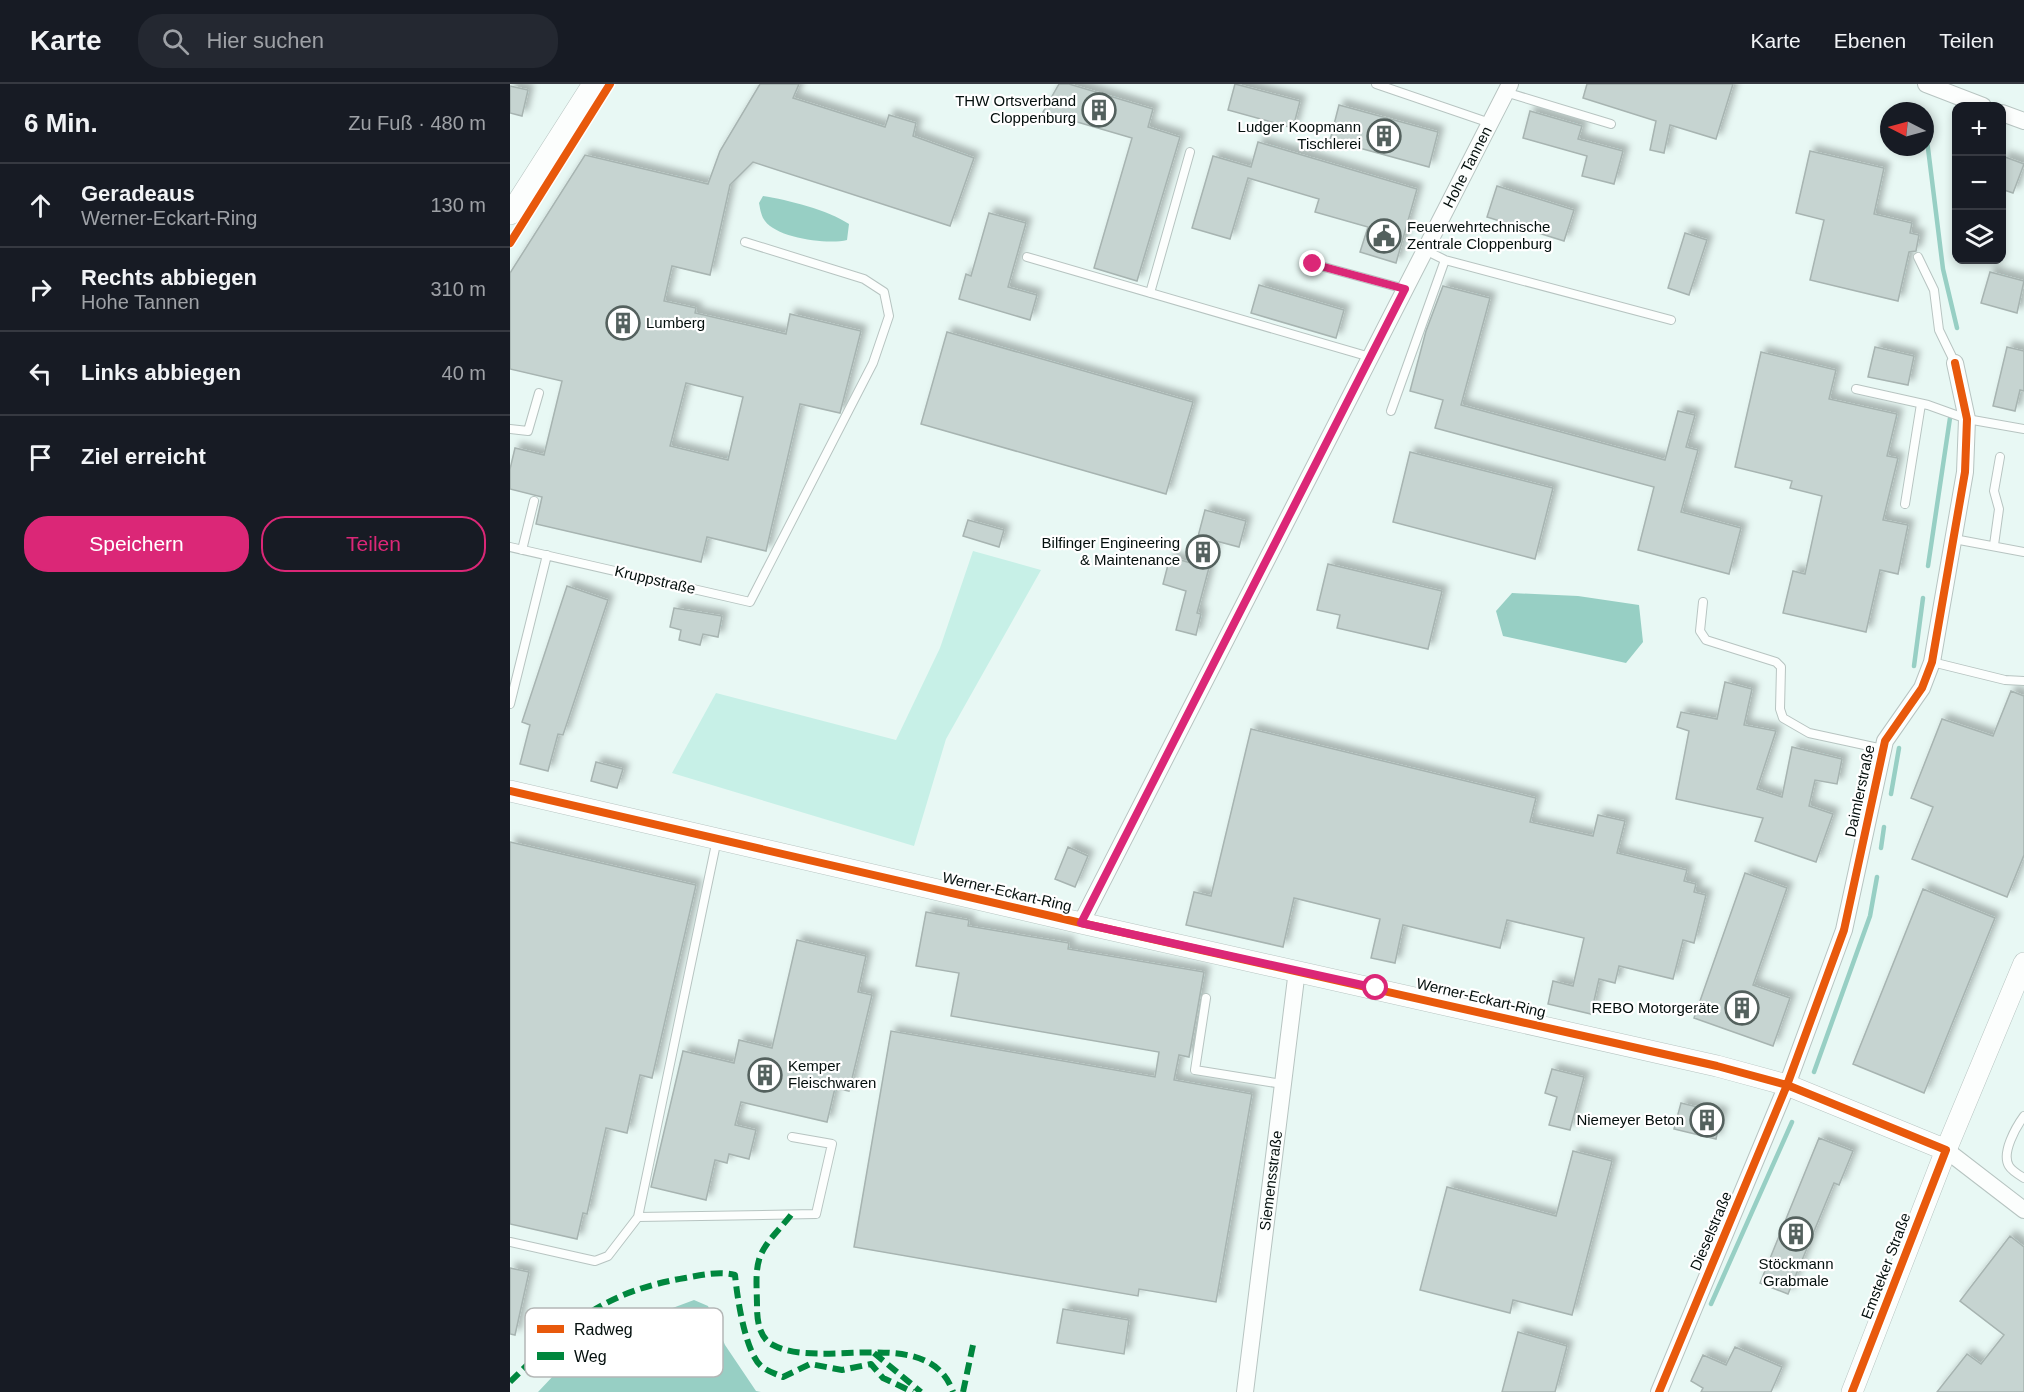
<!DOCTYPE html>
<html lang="de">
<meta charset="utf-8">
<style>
:root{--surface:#171b24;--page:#242831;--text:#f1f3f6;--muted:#9ea1a6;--line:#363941;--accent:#db2777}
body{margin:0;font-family:Arial,sans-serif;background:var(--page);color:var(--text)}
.controls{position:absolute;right:18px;top:18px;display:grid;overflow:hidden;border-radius:12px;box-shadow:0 3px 9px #0003}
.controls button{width:54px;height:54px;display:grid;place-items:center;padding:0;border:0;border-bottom:2px solid var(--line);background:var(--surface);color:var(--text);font:30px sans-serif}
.compass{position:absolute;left:1370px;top:18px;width:54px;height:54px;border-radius:50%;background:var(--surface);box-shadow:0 3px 9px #0003;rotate:276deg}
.stop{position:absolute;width:18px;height:18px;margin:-14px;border:4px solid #db2777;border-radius:50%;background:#fff}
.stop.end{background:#db2777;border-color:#fff;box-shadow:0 2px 6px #0008}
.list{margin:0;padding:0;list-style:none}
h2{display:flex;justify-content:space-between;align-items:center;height:78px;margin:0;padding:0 24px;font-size:26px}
h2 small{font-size:20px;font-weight:400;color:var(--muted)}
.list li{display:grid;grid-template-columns:39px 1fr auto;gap:18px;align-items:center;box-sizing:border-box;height:84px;padding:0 24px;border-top:2px solid var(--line)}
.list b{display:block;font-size:22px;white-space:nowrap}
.list p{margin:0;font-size:20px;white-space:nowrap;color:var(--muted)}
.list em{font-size:20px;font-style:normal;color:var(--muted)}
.actions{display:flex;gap:12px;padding:18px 24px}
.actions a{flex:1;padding:14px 0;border:2px solid var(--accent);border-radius:24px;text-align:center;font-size:21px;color:var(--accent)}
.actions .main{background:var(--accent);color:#fff}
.icon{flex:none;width:33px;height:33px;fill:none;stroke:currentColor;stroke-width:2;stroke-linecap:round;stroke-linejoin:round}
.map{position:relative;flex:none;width:1514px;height:1308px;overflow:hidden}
header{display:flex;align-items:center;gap:36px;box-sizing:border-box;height:84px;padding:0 30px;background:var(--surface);border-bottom:2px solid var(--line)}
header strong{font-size:28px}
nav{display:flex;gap:33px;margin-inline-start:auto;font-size:21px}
.search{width:420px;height:54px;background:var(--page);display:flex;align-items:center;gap:15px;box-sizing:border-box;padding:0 21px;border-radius:24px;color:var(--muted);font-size:22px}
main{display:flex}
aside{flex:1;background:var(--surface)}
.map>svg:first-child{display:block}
.green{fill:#c7f0e7}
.water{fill:#97cfc4}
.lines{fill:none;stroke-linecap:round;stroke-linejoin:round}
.stream{stroke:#97cfc4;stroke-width:4.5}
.building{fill:#c6d4d1;stroke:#a7b4b1;stroke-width:1.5;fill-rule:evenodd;filter:url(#shadow)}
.service-casing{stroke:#b7c4c1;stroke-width:10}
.minor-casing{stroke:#b7c4c1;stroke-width:18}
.tertiary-casing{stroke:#b7c4c1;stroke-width:22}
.service{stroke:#fcfefd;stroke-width:8}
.minor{stroke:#fcfefd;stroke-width:16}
.tertiary{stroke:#fcfefd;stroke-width:21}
.quiet{stroke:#00873e;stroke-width:6;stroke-dasharray:12 6;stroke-linecap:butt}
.cycleway-casing{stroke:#fff;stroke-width:11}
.cycleway{stroke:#e8590c;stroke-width:8}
.route{stroke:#db2777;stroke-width:8}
.labels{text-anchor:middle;stroke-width:4.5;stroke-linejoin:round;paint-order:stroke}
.poi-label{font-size:15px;fill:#040f0d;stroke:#fff;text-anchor:end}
.street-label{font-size:15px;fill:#040f0d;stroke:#fff}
.key{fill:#fff;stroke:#b4b7b6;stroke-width:1.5}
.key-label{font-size:16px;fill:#040f0d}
</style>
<header>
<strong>Karte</strong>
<div class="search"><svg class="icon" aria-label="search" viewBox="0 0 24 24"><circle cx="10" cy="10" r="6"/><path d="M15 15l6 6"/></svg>Hier suchen</div>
<nav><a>Karte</a><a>Ebenen</a><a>Teilen</a></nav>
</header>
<main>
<aside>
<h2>6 Min.<small>Zu Fuß · 480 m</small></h2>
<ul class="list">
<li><svg class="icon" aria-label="ahead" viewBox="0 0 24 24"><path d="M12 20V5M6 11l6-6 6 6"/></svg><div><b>Geradeaus</b><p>Werner-Eckart-Ring</p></div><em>130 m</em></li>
<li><svg class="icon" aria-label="right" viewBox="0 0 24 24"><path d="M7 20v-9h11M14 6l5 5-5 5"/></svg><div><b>Rechts abbiegen</b><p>Hohe Tannen</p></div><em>310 m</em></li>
<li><svg class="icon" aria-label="left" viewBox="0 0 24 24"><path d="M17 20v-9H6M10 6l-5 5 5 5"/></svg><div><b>Links abbiegen</b></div><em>40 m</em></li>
<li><svg class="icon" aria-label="arrive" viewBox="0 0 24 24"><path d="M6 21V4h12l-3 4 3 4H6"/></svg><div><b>Ziel erreicht</b></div></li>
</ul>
<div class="actions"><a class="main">Speichern</a><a>Teilen</a></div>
</aside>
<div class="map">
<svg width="1514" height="1308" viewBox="0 0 1514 1308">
<defs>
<filter id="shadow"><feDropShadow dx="5.5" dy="-5.5" stdDeviation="3" flood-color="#0004"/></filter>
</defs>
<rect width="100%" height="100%" fill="#e8f8f4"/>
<path class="green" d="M 1446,24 L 1446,109 L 1442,108 L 1442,36 Z
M 463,467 L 531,486 L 436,655 L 404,762 L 162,689 L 206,609 L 386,656 L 430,564 Z"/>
<path class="water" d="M 253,112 C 278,116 318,126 339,140 L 337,156 C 318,161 267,154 255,137 C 251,132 250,124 249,119 Z
M 1002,509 L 1068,512 L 1129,521 L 1133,558 L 1116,579 L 993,552 L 986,527 Z
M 184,1216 L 198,1222 L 215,1261 L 246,1307 L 251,1308 L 28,1308 L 77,1256 Z"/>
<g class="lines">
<path class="stream" d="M 1413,26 L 1413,27
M 1415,40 L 1433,185 L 1447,244
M 1418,482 L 1440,334
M 1404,582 L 1413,514
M 1381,710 L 1389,664
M 1371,764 L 1374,743
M 1304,988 L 1360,832 L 1367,793
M 1201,1220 L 1282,1038"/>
</g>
<path class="building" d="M 250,0 L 289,0 L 283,14 L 375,43 L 379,31 L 406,39 L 403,52 L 464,74 L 440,142 L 243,78 L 220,101 L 200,191 L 162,182 L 154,217 L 186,224 L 185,229 L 276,250 L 280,230 L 351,247 L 330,329 L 290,320 L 256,467 L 197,453 L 191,478 L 26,440 L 32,413 L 0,405 L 0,385 L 5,364 L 34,371 L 52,297 L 0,285 L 0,189 L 75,71 L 198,100 L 210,67 ZM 176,299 L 233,313 L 218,376 L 160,362 Z
M 549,0 L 559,0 L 643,25 L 638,43 L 670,53 L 627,197 L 584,184 L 622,54 L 533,28 Z
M 725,0 L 790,17 L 783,44 L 718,26 Z
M 1077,0 L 1223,0 L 1206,55 L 1160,41 L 1154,69 L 1140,66 L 1146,37 L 1073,14 Z
M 0,2 L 18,6 L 12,32 L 0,29 Z
M 829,21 L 928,48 L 919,83 L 820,56 Z
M 1020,27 L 1072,42 L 1068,55 L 1113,67 L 1104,100 L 1072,92 L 1077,72 L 1013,54 Z
M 748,58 L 907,105 L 886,179 L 850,168 L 858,143 L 805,128 L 809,115 L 738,94 L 720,155 L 682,144 L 703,72 L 741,83 Z
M 1300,67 L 1374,84 L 1364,130 L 1402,139 L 1400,149 L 1409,151 L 1406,167 L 1399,168 L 1388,217 L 1300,196 L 1314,136 L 1286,129 Z
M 1495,73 L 1514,80 L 1503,109 L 1491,105 L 1491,82 Z
M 987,102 L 1064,126 L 1054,157 L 977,133 Z
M 479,129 L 516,139 L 498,203 L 527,211 L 520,236 L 449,215 L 456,190 L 461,192 Z
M 1175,149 L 1197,156 L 1179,211 L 1158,204 Z
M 1480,188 L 1514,197 L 1507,229 L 1471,219 Z
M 749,201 L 834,226 L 826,254 L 741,229 Z
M 933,202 L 980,214 L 951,321 L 1155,376 L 1168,327 L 1185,331 L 1176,363 L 1188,366 L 1171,428 L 1231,444 L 1219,490 L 1128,466 L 1144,403 L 925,344 L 933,316 L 900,307 L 916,247 Z
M 437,248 L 683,318 L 656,410 L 411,340 Z
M 1365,263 L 1404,272 L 1398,301 L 1358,293 Z
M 1497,263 L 1514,267 L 1514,307 L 1510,306 L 1505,327 L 1483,322 Z
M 1251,268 L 1326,286 L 1319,315 L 1387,330 L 1377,372 L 1388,374 L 1373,436 L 1398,441 L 1388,490 L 1370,486 L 1356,548 L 1273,529 L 1283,487 L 1295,490 L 1312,412 L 1280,404 L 1282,397 L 1225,383 Z
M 900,368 L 1043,404 L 1025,475 L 883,438 Z
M 695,426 L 736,437 L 729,463 L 706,457 L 687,529 L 691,530 L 686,551 L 666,546 L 676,507 L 653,500 L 660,473 L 681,479 Z
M 458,436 L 494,446 L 489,463 L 453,452 Z
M 818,480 L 932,507 L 918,565 L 827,544 L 830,531 L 807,526 Z
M 57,502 L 98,516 L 53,651 L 48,650 L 38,687 L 10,680 L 20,641 L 12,638 Z
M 164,524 L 212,532 L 208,553 L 193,550 L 190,561 L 169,556 L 171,546 L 160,543 Z
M 1215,598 L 1242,605 L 1234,641 L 1266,647 L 1247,705 L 1272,713 L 1282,663 L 1332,675 L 1327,700 L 1305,696 L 1299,722 L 1323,730 L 1306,778 L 1245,757 L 1253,734 L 1166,715 L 1179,647 L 1167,643 L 1171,628 L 1207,635 Z
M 1501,607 L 1514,612 L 1514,771 L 1497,813 L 1402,775 L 1423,723 L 1401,714 L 1432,635 L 1483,652 Z
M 741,645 L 1026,714 L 1020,738 L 1083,752 L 1088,731 L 1115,737 L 1107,769 L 1177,786 L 1174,797 L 1186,800 L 1184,808 L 1196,811 L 1184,859 L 1173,856 L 1163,895 L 1109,882 L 1105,899 L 1089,895 L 1081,930 L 1038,920 L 1043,897 L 1063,902 L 1074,854 L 997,836 L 990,864 L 893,841 L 885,879 L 861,874 L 870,835 L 784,814 L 773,863 L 676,841 L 684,808 L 701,812 Z
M 86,678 L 113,685 L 107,704 L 81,697 Z
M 0,758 L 186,801 L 142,994 L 130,991 L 117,1049 L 96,1044 L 77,1130 L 73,1129 L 67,1155 L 0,1140 Z
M 558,763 L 578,772 L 565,803 L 545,795 Z
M 1235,789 L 1277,804 L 1243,901 L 1280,914 L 1263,962 L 1184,934 Z
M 1413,805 L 1485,834 L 1414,1009 L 1343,980 Z
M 416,828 L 459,836 L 458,842 L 559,859 L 558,865 L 694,888 L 679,973 L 669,971 L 664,996 L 742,1010 L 706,1218 L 629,1205 L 628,1212 L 344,1163 L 381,947 L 645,993 L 649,968 L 441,932 L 449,889 L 406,882 Z
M 287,856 L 356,872 L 348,908 L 362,911 L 339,1007 L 325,1004 L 317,1038 L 231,1018 L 225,1041 L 246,1046 L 239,1075 L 219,1070 L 217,1079 L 205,1076 L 196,1116 L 141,1103 L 173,967 L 224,979 L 229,956 L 262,964 Z
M 1042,985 L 1074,993 L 1060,1046 L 1039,1041 L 1047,1013 L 1035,1009 Z
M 1171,1019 L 1212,1029 L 1206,1055 L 1164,1045 Z
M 1309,1054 L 1343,1067 L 1329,1101 L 1324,1099 L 1278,1210 L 1250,1199 Z
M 1063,1067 L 1102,1077 L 1062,1231 L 1003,1216 L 1000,1229 L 910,1206 L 937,1103 L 1046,1132 Z
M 1500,1152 L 1514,1163 L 1514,1308 L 1427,1308 L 1457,1270 L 1471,1280 L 1494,1251 L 1450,1217 Z
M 0,1184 L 19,1188 L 5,1251 L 0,1250 Z
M 553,1225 L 619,1236 L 614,1270 L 547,1259 Z
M 1008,1248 L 1057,1262 L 1045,1308 L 992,1308 Z
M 1225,1263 L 1272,1283 L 1261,1308 L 1191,1308 L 1193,1304 L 1181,1297 L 1193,1271 L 1216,1281 Z"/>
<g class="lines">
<defs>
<path id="service" d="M 866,0 L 980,39
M 995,8 L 1101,40
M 915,166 L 935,176 L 1161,236
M 517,173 L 860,273
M 1408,173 L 1424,206 L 1429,246 L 1445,279
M 803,180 L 895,205
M 640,209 L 680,68
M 1346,305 L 1418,321 L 1457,335 L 1514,345
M 881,327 L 935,176
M 0,345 L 18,347 L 29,309
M 1395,420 L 1411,320
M 1444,455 L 1514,468
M 1484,461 L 1489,425 L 1484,407 L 1490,373
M 0,463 L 240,518 L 363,279 L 379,232 L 374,208 L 354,195 L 235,158
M 12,466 L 24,417
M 1193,518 L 1190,547 L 1196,556 L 1266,578 L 1271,583 L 1270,625 L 1273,634 L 1299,649 L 1373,665
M 1422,578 L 1495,596 L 1514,597
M 0,620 L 37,471
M 696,914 L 685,986 L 772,1000
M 1514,1032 C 1506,1043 1491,1069 1499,1082 C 1502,1087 1509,1091 1514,1094
M 128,1133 L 306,1130 L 322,1060 L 282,1053
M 0,1158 L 85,1177 L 98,1172 L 128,1133 L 207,755"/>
<g id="minor">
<path d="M 1416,0 L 1473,22"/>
<path d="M 1492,29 L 1514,37"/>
<path id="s1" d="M 571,839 L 1000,0"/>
<path d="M 1436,1066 L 1514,1126"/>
<path id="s2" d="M 735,1308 L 787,886"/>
<path d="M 1149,1308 L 1277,1001 L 1334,846 L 1375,657 L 1412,604 L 1422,578 L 1455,388 L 1457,335 L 1445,279"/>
</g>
<path id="tertiary" d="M 0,130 L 83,0
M 0,707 L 571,839 L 1207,982 L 1277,1001 L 1436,1066
M 1342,1308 L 1436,1066 L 1514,879"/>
</defs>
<use href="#service" class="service-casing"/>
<use href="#minor" class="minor-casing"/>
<use href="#tertiary" class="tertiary-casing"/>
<use href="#service" class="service"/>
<use href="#minor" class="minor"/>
<use href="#tertiary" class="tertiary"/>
<path class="quiet" d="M 281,1131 C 271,1144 253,1160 249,1176 C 245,1189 247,1207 247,1222 C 247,1236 249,1254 263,1261 C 312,1287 419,1239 443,1308
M 364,1269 L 411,1308
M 0,1298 C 57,1241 92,1208 175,1194 C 192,1191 209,1187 225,1191 C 227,1212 235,1268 251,1282 C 257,1287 266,1290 273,1293 L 300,1280 L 332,1286 L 361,1280 L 373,1294 L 403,1308
M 453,1308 L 463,1261"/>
<defs>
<path id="cycleway" d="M 0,159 L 100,0
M 0,707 L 571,839 L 1207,982 L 1277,1001 L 1436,1066 L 1342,1308
M 1149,1308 L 1277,1001 L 1334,846 L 1375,657 L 1412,604 L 1422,578 L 1455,388 L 1457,335 L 1445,279"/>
</defs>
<use href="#cycleway" class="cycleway-casing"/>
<use href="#cycleway" class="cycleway"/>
</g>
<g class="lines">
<path class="route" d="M 803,180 L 895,205 L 571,839 L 866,904"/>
</g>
<defs>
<symbol id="building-ring" viewBox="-11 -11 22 22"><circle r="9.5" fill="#fff" stroke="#54615e" stroke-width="1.5"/><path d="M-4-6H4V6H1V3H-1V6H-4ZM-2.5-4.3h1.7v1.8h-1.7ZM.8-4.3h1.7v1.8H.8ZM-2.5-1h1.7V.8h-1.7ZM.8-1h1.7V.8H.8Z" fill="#54615e"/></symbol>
<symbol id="civic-ring" viewBox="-11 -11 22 22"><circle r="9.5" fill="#fff" stroke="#54615e" stroke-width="1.5"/><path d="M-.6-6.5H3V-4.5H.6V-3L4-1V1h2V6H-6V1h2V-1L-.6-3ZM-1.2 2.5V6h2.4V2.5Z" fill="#54615e"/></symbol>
</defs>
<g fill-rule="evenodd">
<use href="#building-ring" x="570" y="7" width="38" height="38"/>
<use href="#building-ring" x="855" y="33" width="38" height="38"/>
<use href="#civic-ring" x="855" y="133" width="38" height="38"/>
<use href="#building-ring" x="94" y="220" width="38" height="38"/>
<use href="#building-ring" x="674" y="449" width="38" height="38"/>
<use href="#building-ring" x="1213" y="905" width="38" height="38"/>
<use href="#building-ring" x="236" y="972" width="38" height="38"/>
<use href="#building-ring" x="1178" y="1017" width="38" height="38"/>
<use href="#building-ring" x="1267" y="1131" width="38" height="38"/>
</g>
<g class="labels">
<g class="poi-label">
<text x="566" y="22">THW Ortsverband<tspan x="566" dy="17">Cloppenburg</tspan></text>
<text x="851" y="48">Ludger Koopmann<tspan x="851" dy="17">Tischlerei</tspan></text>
<text x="897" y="148" text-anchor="start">Feuerwehrtechnische<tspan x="897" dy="17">Zentrale Cloppenburg</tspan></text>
<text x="136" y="244" text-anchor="start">Lumberg</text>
<text x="670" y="464">Bilfinger Engineering<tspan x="670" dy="17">&amp; Maintenance</tspan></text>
<text x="1209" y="929">REBO Motorgeräte</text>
<text x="278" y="987" text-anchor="start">Kemper<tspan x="278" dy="17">Fleischwaren</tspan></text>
<text x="1174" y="1041">Niemeyer Beton</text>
<text x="1286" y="1185" text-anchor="middle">Stöckmann<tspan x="1286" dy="17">Grabmale</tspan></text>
</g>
<g class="street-label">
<text dy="5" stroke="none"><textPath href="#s1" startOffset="849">Hohe Tannen</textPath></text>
<text transform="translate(145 496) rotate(13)" y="5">Kruppstraße</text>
<text transform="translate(1350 707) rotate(-78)" y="5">Daimlerstraße</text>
<text transform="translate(497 808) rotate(13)" y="5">Werner-Eckart-Ring</text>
<text transform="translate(971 914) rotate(13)" y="5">Werner-Eckart-Ring</text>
<text dy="5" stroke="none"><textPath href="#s2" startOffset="213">Siemensstraße</textPath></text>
<text transform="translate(1201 1147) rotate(-67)" y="5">Dieselstraße</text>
<text transform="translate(1376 1182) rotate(-69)" y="5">Emsteker Straße</text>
</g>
</g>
<rect x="15" y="1224" width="198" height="69" rx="9" class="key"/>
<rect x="27" y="1241" width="27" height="8" fill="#e8590c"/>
<rect x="27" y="1268" width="27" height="8" fill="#00873e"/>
<g class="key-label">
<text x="64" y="1251">Radweg</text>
<text x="64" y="1278">Weg</text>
</g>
</svg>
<div class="controls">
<button>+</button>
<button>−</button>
<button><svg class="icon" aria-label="layers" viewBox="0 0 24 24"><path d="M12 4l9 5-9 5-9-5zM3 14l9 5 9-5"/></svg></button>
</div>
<svg class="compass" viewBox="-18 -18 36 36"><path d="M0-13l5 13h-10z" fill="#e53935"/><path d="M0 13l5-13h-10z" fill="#9ea1a6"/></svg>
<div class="stop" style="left:866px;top:904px"></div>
<div class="stop end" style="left:803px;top:180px"></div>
</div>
</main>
